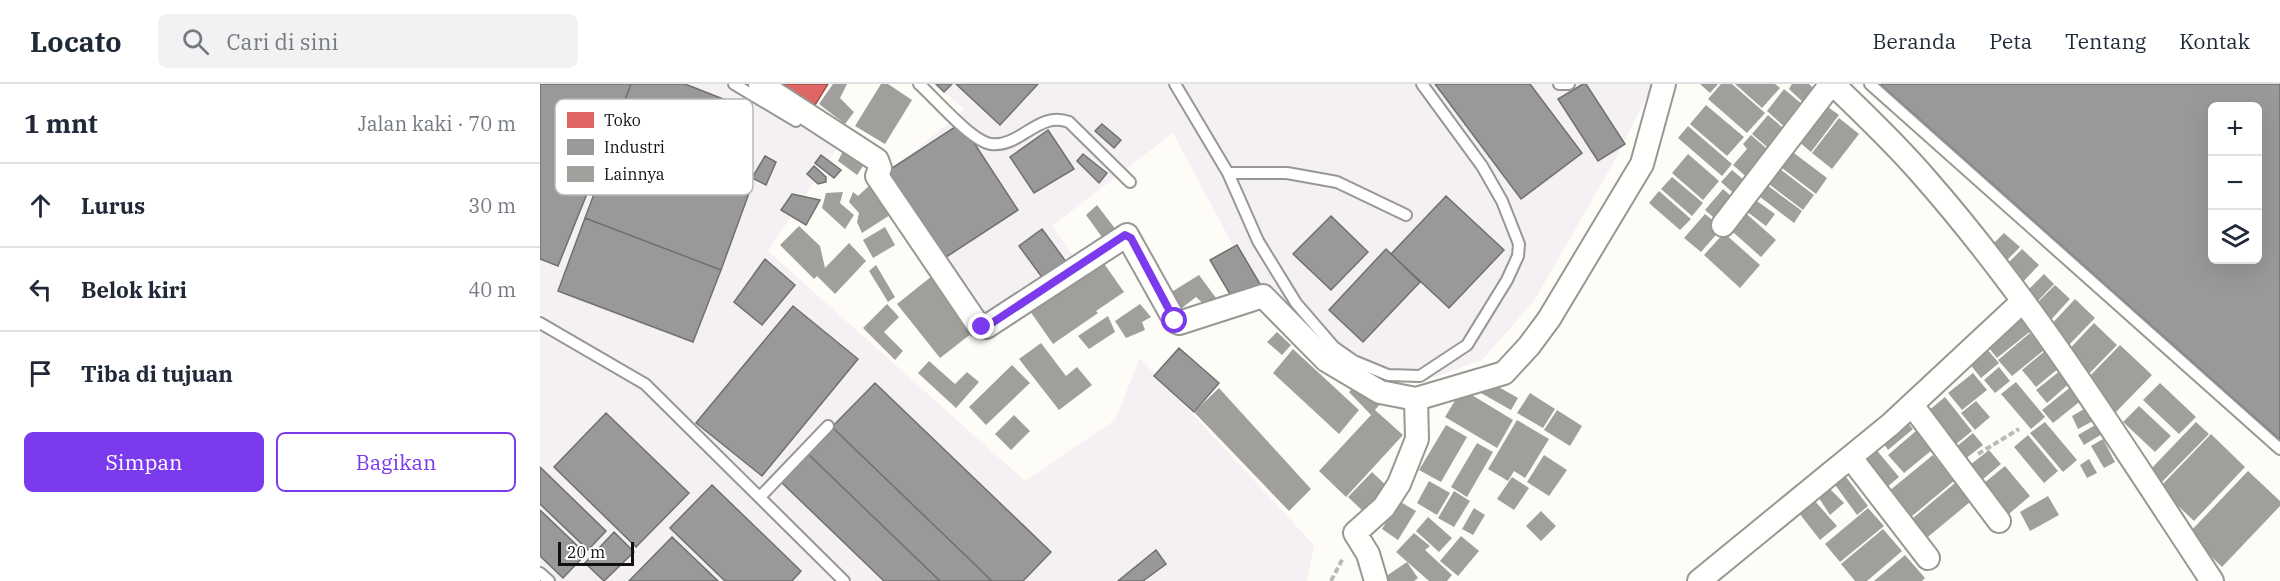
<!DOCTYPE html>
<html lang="id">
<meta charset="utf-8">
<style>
:root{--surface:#fff;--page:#f2f2f3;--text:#1f2937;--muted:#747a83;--line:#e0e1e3;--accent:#7c3aed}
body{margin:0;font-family:"IBM Plex Serif",serif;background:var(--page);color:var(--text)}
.controls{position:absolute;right:18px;top:18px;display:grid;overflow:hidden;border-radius:9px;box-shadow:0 6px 24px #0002}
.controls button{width:54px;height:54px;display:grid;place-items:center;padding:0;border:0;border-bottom:2px solid var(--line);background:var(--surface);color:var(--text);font:30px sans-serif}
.scale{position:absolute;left:18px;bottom:15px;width:76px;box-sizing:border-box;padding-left:6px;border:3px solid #111;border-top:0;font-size:16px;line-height:21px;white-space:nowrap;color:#111;-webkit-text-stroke:4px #fff;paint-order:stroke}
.stop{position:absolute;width:18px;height:18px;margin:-14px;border:4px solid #7c3aed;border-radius:50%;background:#fff}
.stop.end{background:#7c3aed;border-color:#fff;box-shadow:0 2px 6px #0008}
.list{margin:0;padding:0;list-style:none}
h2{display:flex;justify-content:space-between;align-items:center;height:78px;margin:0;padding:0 24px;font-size:26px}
h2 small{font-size:20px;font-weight:400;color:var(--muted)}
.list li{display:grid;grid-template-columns:39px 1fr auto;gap:18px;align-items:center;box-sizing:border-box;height:84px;padding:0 24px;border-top:2px solid var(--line)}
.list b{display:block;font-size:22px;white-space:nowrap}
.list em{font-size:20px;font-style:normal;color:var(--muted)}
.actions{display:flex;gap:12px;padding:18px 24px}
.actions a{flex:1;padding:14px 0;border:2px solid var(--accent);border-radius:9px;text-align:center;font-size:21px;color:var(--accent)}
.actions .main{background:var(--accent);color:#fff}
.icon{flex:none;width:33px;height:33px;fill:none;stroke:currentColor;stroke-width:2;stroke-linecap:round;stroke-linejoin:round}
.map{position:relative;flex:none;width:1740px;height:497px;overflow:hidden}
header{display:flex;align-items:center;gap:36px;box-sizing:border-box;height:84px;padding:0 30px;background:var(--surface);border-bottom:2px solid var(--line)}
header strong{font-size:28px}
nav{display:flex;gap:33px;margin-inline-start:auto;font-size:21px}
.search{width:420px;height:54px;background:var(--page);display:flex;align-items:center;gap:15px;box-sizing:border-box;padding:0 21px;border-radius:9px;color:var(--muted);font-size:22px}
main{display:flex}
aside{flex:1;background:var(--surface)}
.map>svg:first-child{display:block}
.industrial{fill:#f5f0f3}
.shops{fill:#e06666;stroke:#a24c4c;stroke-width:1.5}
.industry{fill:#999;stroke:#707070;stroke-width:1.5;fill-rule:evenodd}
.building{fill:#a19f9c}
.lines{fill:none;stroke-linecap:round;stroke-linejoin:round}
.lane-casing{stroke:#979795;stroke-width:14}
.street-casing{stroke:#979795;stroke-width:26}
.path{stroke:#b9b9b8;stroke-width:4;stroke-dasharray:6 3;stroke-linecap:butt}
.lane{stroke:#fffffe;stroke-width:10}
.street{stroke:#fffffe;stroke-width:22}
.route{stroke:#7c3aed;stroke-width:8}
.key{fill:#fff;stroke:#b8b8b8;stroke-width:1.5}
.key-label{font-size:16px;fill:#111}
</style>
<header>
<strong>Locato</strong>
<div class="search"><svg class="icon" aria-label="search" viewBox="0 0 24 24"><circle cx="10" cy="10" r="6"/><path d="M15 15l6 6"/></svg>Cari di sini</div>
<nav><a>Beranda</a><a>Peta</a><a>Tentang</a><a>Kontak</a></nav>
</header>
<main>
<aside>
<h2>1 mnt<small>Jalan kaki · 70 m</small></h2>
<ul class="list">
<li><svg class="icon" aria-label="ahead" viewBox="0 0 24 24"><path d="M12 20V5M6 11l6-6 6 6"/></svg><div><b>Lurus</b></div><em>30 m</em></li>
<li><svg class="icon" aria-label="left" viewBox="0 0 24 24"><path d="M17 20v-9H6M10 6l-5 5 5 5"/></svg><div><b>Belok kiri</b></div><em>40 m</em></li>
<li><svg class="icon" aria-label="arrive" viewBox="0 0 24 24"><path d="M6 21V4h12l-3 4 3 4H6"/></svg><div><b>Tiba di tujuan</b></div></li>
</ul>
<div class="actions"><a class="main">Simpan</a><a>Bagikan</a></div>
</aside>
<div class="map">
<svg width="1740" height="497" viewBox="0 0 1740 497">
<rect width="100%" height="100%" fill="#fdfcf7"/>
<path class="industrial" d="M 0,0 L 204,0 L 299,61 L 228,167 L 485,397 L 575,336 L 600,274 L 774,461 L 767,497 L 0,497 Z
M 392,0 L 1113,0 L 1075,76 L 994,217 L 942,276 L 889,295 L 814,279 L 719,210 L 633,49 L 512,142 L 536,176 L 441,245 L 341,95 L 425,25 Z"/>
<path class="shops" d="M 230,0 L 288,0 L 272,26 Z"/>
<path class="industry" d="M 0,0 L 91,0 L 18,182 L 0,175 Z
M 91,0 L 145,0 L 196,20 L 172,85 L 73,48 Z
M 396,0 L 412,0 L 404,8 Z
M 416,0 L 498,0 L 460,41 Z
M 895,0 L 990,0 L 1042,69 L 981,115 Z
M 1043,0 L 1046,0 L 1085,60 L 1058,77 L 1018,15 Z
M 1340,0 L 1740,0 L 1740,356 ZM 1672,22 L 1718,22 L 1718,176 L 1672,176 Z
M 421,39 L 478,126 L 397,179 L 340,92 Z
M 562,40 L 581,56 L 574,64 L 555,47 Z
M 508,46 L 534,85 L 494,109 L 470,73 Z
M 77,49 L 212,101 L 181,186 L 45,134 Z
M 543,70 L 567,89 L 559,99 L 537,77 Z
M 281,71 L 301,86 L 294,94 L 275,79 Z
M 225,72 L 236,78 L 226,101 L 212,94 Z
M 274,82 L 286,93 L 286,98 L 278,100 L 267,90 Z
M 252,110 L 280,116 L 266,141 L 241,126 Z
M 906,112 L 964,166 L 909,224 L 851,170 Z
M 791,132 L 828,168 L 791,206 L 753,170 Z
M 45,134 L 181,186 L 153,258 L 18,207 Z
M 502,145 L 527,179 L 504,196 L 479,162 Z
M 697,161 L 720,200 L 694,217 L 670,176 Z
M 846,165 L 880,198 L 823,258 L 789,226 Z
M 225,175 L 255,201 L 222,241 L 194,218 Z
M 253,222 L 318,275 L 222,392 L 156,339 Z
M 639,264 L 679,299 L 654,328 L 614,292 Z
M 335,299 L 511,468 L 483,497 L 452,497 L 292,343 Z
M 66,329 L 149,409 L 96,463 L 14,383 Z
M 292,343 L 452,497 L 400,497 L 267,369 Z
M 267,369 L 400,497 L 344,497 L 240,397 Z
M 0,383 L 66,447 L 48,466 L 0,420 Z
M 172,401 L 261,487 L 252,497 L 185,497 L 130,444 Z
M 0,426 L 46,470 L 23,494 L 0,472 Z
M 74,448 L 94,468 L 64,497 L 45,479 Z
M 132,453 L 178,497 L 89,497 Z
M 616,466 L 626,480 L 603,497 L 578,497 Z"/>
<path class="building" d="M 293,0 L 307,0 L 300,14 L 314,28 L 305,40 L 279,20 Z
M 341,0 L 348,0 L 372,16 L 345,60 L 315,42 Z
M 1160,0 L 1178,0 L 1170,9 Z
M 1181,0 L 1192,0 L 1225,29 L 1207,49 L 1168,15 Z
M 1195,0 L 1235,0 L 1240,4 L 1222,24 Z
M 1252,0 L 1269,0 L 1280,10 L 1268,23 L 1249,5 Z
M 1244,5 L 1269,26 L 1250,48 L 1227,27 Z
M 1166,21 L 1204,53 L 1187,72 L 1150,40 Z
M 1285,21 L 1299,31 L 1271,68 L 1258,57 Z
M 1228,31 L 1250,50 L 1234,69 L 1212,50 Z
M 1299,34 L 1319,50 L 1292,85 L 1272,69 Z
M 1148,42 L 1192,80 L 1182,92 L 1138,54 Z
M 1211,51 L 1234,71 L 1211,97 L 1193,81 L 1207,65 L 1203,60 Z
M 1250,66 L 1287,94 L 1276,110 L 1238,81 Z
M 303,67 L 323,82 L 317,91 L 298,77 Z
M 1148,70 L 1179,97 L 1163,116 L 1132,89 Z
M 1236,82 L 1274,111 L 1263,126 L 1225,97 Z
M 1192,86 L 1211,102 L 1200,115 L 1181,98 Z
M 1132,93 L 1163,119 L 1152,132 L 1121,105 Z
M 1223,98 L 1262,127 L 1254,139 L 1215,109 Z
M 331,100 L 350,131 L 322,149 L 317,138 L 319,129 L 309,118 L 313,108 L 318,112 Z
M 1183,105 L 1199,119 L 1181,140 L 1165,126 Z
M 1119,107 L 1151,135 L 1140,146 L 1109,119 Z
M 303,108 L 300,119 L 314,131 L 305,145 L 282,124 L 286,109 Z
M 1214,115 L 1235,130 L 1226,142 L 1206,127 Z
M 557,121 L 580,151 L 567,160 L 546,131 Z
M 1200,124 L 1236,156 L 1221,173 L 1185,141 Z
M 1165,130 L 1182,144 L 1161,168 L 1144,154 Z
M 259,142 L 280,162 L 285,184 L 309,159 L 326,177 L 295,210 L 277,192 L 274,195 L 240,161 Z
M 345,143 L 355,161 L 333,174 L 323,156 Z
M 1184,149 L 1220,181 L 1200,204 L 1164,171 Z
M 1464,149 L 1480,163 L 1462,181 L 1447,166 Z
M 1482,165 L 1499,181 L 1478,203 L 1461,186 Z
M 558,171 L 584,208 L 556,227 L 558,229 L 513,260 L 485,220 Z
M 336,181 L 355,213 L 348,218 L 329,187 Z
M 1504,190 L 1514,200 L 1494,221 L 1483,211 Z
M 659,191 L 679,218 L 669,225 L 656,213 L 638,227 L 625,212 Z
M 392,192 L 436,246 L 400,274 L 357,220 Z
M 1515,201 L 1530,215 L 1508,239 L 1492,224 Z
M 1535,215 L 1555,234 L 1526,264 L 1506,246 Z
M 347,220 L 359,233 L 344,248 L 363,267 L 355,276 L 323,244 Z
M 600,220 L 611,233 L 602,238 L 605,246 L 586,254 L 575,237 Z
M 1480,230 L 1492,246 L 1457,274 L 1445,259 Z
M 568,232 L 575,248 L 549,265 L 538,252 Z
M 1554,239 L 1577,261 L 1545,294 L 1522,273 Z
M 737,248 L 751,261 L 742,271 L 727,258 Z
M 1490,249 L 1504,266 L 1472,292 L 1458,276 Z
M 501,259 L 526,292 L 537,283 L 552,301 L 519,326 L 479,275 Z
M 1580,261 L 1612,291 L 1576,328 L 1544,298 Z
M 1446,264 L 1459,279 L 1441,294 L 1429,279 Z
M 753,265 L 819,326 L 799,350 L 733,289 Z
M 1505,267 L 1519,284 L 1496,303 L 1482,286 Z
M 389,277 L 415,300 L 427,288 L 439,298 L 416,324 L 378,289 Z
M 472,281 L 490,299 L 446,341 L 429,323 Z
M 1459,283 L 1470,297 L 1455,309 L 1444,296 Z
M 1521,286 L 1531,298 L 1507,319 L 1496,306 Z
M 1433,289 L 1447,306 L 1422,326 L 1408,309 Z
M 948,297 L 978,314 L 971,326 L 941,309 Z
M 1476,298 L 1505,333 L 1491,345 L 1461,310 Z
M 1620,299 L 1656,333 L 1639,350 L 1603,316 Z
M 816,300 L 841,319 L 835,326 L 863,351 L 806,413 L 779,387 L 831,331 L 809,308 Z
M 1532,302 L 1543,315 L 1513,339 L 1502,326 Z
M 679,304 L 771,405 L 749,427 L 654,328 Z
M 922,305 L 973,336 L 957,364 L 905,333 Z
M 990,309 L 1015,325 L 1003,344 L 977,329 Z
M 1405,313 L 1432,347 L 1410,365 L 1382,332 Z
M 1436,317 L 1450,333 L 1435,346 L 1421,329 Z
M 1599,322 L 1631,352 L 1615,368 L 1583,338 Z
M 1546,324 L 1553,337 L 1538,345 L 1532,332 Z
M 1017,326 L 1042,342 L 1030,362 L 1004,346 Z
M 474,331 L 490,347 L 471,366 L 455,350 Z
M 1365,335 L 1373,345 L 1348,366 L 1340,354 Z
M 977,336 L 1009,355 L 985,394 L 974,387 L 968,397 L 948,385 Z
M 1505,338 L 1537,376 L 1523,388 L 1490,349 Z
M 1656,338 L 1669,350 L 1620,400 L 1608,388 Z
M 1557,340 L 1562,350 L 1544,361 L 1538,351 Z
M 906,341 L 927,353 L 901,398 L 879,386 Z
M 1376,347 L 1392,366 L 1364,389 L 1348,371 Z
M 1433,349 L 1443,361 L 1420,379 L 1411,367 Z
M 1671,350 L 1705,383 L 1654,437 L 1619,404 Z
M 1488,351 L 1518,387 L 1504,399 L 1474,363 Z
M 1563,355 L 1575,378 L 1564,384 L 1551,362 Z
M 937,359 L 953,368 L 927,413 L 911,403 Z
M 1334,363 L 1359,393 L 1341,408 L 1316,376 Z
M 1449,366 L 1461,380 L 1437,400 L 1425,385 Z
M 1004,371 L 1027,386 L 1009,412 L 987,398 Z
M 1393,371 L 1414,397 L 1365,438 L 1343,412 Z
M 1549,375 L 1557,389 L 1547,394 L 1540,381 Z
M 1465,382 L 1490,412 L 1463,435 L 1438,404 Z
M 1708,387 L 1740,417 L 1740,422 L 1682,483 L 1648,450 Z
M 832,388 L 850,405 L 826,430 L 808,413 Z
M 1303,389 L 1328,422 L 1317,431 L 1293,398 Z
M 972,393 L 989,404 L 974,426 L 957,415 Z
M 889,397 L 910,409 L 897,431 L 877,419 Z
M 1415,399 L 1430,418 L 1383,457 L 1367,439 Z
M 1288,403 L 1304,419 L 1290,431 L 1277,411 Z
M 914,407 L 930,417 L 914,443 L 898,434 Z
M 1508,412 L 1519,431 L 1490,447 L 1480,428 Z
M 1273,415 L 1297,442 L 1280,456 L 1259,429 Z
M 859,417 L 876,427 L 858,456 L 842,445 Z
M 934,424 L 945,431 L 933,451 L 922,445 Z
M 1328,424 L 1344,442 L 1300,478 L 1285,460 Z
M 1001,427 L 1016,442 L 1001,457 L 986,442 Z
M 888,433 L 912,454 L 899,468 L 876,447 Z
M 1343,445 L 1362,467 L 1327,497 L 1315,497 L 1301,480 Z
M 874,449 L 890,462 L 885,466 L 912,491 L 907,497 L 889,497 L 856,468 Z
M 921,452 L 939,467 L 918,492 L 900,477 Z
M 1365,471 L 1385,494 L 1382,497 L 1334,497 Z
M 867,478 L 878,494 L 874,497 L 839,497 Z"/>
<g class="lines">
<defs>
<path id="lane" d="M 194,0 L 256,37
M 379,0 C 395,14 431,57 451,60 C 480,64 499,26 529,38 L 590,98
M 635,0 L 688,89 L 718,157 L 756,219 L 794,263 L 814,277 L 848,291 L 880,292 L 927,261 L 967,196 L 978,172 L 979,160 L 962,117 L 942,82 L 882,0
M 1019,0 L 1029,0
M 1330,0 L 1740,365
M 688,89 L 747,89 L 797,98 L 866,131
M 0,239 L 105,300 L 304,497
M 220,413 L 288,342
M 0,489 L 9,497"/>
<path id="street" d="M 220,0 L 337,76 L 340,84 L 337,92 L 438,241 L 446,243 L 587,151 L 635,237 L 639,239 L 723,212 L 786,276 L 840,308 L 876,315 L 964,289 L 989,262 L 1009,235 L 1102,80 L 1124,0
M 1293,0 C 1324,30 1357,61 1385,94 C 1493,217 1582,361 1672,497
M 1183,141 L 1291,0
M 1372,321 L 1459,437
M 1311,374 L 1388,474
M 836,497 L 828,470 L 815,449 L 844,423 L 859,400 L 877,355 L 876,315
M 1159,497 L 1351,340 L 1483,217"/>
</defs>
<use href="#lane" class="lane-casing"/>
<use href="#street" class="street-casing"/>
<path class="path" d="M 1438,370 L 1479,345
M 791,497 L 803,474"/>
<use href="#lane" class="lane"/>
<use href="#street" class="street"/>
</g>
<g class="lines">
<path class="route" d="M 442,243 L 446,243 L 585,151 L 591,154 L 635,237"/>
</g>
<rect x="15" y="15" width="198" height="96" rx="9" class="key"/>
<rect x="27" y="28" width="27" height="16" fill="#e06666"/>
<rect x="27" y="55" width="27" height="16" fill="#999"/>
<rect x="27" y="82" width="27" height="16" fill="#a19f9c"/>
<g class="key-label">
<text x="64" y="42">Toko</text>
<text x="64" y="69">Industri</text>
<text x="64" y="96">Lainnya</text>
</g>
</svg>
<div class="controls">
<button>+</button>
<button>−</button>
<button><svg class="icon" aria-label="layers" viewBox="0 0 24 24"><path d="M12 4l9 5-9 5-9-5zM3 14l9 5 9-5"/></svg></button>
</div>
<div class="scale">20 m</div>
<div class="stop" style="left:635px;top:237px"></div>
<div class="stop end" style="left:442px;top:243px"></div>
</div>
</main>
